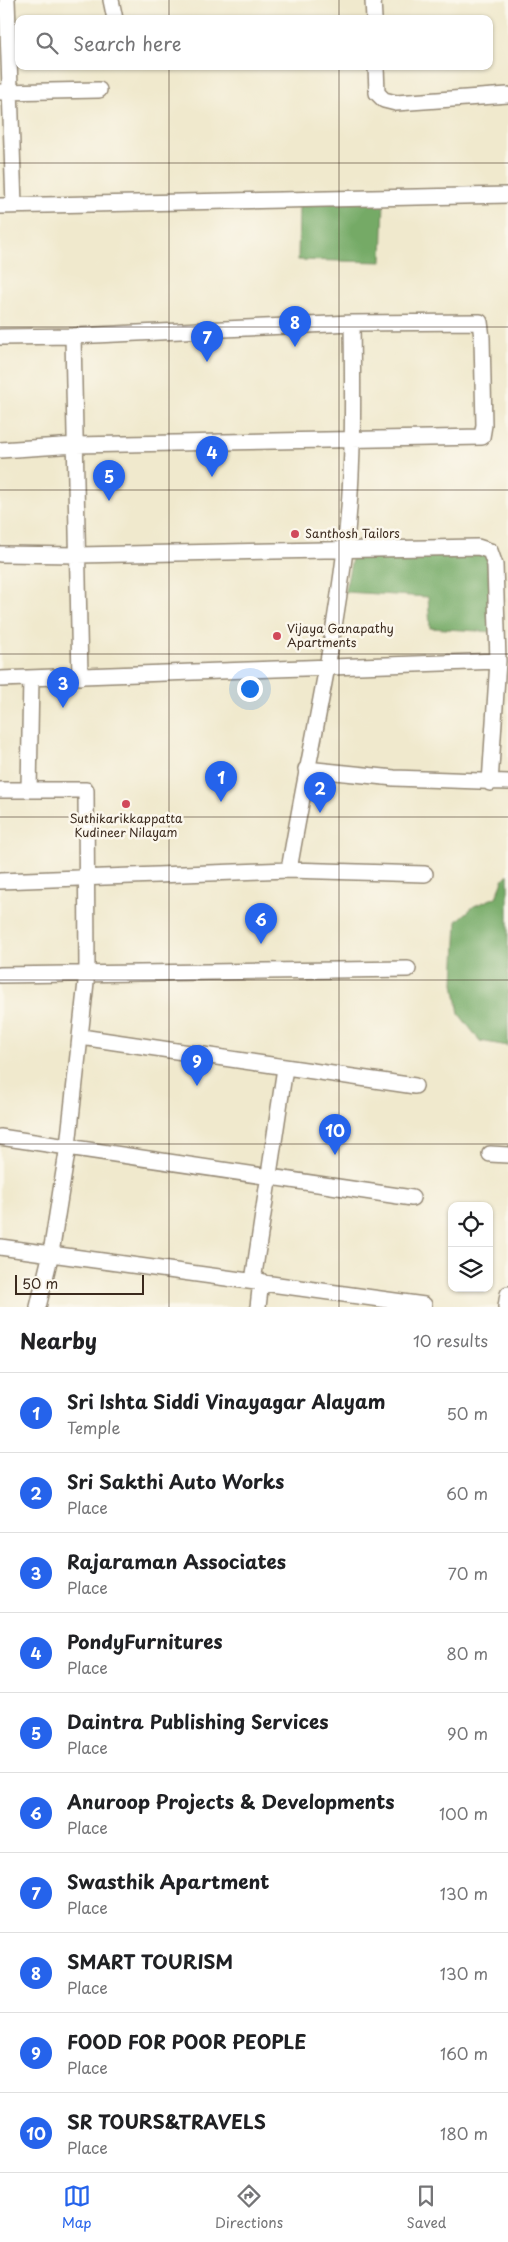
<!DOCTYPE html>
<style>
:root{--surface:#fff;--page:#f2f2f2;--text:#202124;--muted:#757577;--line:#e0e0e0;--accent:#2563eb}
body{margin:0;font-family:"Playpen Sans",sans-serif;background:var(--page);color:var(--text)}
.controls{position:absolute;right:15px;bottom:15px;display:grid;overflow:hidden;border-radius:10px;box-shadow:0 1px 4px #0004}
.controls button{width:45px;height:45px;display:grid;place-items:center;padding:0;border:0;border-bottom:1px solid var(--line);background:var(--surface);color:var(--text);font:25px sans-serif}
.scale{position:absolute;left:15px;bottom:12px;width:129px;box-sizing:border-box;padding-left:5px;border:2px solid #3b2a1e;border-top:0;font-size:14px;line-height:18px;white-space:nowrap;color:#3b2a1e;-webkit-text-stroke:4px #fbf7ec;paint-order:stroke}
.you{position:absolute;left:249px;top:688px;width:18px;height:18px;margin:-12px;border:4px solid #fff;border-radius:50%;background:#1a73e8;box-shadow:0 0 0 8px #1a73e833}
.badge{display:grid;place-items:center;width:32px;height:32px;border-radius:50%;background:var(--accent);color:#fff;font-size:16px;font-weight:700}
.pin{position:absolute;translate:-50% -41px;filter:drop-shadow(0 1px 2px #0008)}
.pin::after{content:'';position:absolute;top:26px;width:18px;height:15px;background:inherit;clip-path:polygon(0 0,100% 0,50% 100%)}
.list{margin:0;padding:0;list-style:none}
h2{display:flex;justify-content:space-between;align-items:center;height:65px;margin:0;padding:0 20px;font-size:21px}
h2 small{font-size:16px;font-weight:400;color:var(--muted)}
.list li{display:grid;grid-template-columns:32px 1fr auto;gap:15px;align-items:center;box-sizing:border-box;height:80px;padding:0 20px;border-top:1px solid var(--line)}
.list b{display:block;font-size:19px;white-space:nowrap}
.list p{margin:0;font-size:16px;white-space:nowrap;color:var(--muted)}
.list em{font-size:16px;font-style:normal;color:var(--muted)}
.icon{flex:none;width:28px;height:28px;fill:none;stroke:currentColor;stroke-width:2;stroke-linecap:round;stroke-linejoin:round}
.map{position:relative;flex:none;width:508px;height:1307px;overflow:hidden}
.search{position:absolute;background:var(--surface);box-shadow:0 1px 4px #0004;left:15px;right:15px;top:15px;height:55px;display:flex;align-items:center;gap:12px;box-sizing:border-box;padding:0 18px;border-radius:10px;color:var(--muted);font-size:19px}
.sheet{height:865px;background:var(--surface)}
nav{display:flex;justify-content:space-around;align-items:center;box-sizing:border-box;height:70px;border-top:1px solid var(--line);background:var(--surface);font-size:14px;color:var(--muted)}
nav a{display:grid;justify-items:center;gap:2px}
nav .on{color:var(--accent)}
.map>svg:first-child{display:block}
.forest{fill:#74aa66;stroke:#586a42}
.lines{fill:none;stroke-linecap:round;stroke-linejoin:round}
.street-casing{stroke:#968a76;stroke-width:18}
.street{stroke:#fff;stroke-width:15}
.grid{fill:none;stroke:#3b2a1e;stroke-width:1;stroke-opacity:0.55}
.poi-dot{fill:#d1495b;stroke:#fbf7ec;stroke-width:2}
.labels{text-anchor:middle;stroke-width:5;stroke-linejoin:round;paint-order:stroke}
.poi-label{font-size:12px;fill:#3b2a1e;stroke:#fbf7ec;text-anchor:start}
</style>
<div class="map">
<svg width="508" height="1307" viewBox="0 0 508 1307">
<rect width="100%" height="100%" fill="#fbf7ec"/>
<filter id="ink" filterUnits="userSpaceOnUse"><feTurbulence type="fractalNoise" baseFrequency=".02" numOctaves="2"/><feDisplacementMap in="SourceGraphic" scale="10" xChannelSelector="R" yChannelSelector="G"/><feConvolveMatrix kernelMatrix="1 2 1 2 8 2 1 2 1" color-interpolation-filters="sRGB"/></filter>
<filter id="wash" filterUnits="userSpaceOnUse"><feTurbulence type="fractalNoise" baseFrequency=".0096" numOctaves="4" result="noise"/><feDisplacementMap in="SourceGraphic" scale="20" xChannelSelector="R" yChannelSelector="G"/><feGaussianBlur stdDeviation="1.12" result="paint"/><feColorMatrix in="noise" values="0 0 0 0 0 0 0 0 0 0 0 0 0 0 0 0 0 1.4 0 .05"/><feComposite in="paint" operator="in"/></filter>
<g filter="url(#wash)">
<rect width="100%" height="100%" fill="#f0e9cd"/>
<path class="forest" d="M 384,201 L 382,262 L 298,260 L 299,203 Z
M 353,553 L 487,555 L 493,632 L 430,628 L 428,597 L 345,592 Z
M 508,874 L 508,1046 L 480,1041 L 459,1014 L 454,983 L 457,921 L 474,906 L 496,897 L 504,878 Z"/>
</g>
<g filter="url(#ink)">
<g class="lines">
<defs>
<path id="street" d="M 7,0 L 14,205
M 111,0 L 115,19
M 373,0 L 374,19
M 376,66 L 377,93 L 384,100 L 396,103 L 508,95
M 1,92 L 99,90
M 0,206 L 508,195
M 73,336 L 80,677
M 0,337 L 73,336 L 352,323 L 480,322 L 482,338 L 484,425 L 482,437 L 76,445 L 0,450
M 0,554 L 78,555 L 478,547 L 490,551 L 495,565 L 498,661 L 490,783
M 0,679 L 498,661
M 306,769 L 394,778 L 508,782
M 0,790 L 86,790 L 87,973 L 68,1146 L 51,1253 L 38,1307
M 29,790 L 31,678
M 289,870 C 307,763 332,658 345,550 C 354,474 353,399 352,323
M 0,881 L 289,870 L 425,874
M 0,975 L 408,969
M 81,1037 L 415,1086
M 0,1137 L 412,1198
M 490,1154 L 508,1155
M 0,1247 L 424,1305
M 253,1281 L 285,1068
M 258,1307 L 261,1281
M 506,1307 L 508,1294"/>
</defs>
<use href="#street" class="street-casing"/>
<use href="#street" class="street"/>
</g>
</g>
<path class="grid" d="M 169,0 L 169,19M 339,0 L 339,19M 169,66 L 169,1307M 339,66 L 339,1307M 0,163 L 508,163M 0,327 L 508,327M 0,490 L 508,490M 0,654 L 508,654M 0,817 L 508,817M 0,980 L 508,980M 0,1144 L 508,1144"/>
<g class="poi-dot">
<circle cx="295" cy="534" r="5"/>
<circle cx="277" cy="636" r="5"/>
<circle cx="126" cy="804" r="5"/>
</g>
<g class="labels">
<g class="poi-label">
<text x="305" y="538">Santhosh Tailors</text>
<text x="287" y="633">Vijaya Ganapathy<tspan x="287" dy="14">Apartments</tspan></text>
<text x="126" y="823" text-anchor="middle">Suthikarikkappatta<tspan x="126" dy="14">Kudineer Nilayam</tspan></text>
</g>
</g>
</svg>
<div class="controls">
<button><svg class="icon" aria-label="locate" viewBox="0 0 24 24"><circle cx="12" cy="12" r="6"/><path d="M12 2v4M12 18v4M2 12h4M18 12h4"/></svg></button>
<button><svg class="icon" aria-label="layers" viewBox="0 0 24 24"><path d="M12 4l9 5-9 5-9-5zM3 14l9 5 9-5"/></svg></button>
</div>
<div class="scale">50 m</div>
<div class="you"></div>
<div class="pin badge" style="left:221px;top:802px">1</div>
<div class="pin badge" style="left:320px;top:813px">2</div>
<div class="pin badge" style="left:63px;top:708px">3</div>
<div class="pin badge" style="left:212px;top:477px">4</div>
<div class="pin badge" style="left:109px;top:501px">5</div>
<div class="pin badge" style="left:261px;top:944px">6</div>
<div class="pin badge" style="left:207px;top:362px">7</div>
<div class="pin badge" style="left:295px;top:347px">8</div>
<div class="pin badge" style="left:197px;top:1086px">9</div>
<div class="pin badge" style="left:335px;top:1155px">10</div>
<div class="search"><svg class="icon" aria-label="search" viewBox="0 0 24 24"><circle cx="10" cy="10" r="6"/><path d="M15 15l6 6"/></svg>Search here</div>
</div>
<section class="sheet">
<h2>Nearby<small>10 results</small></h2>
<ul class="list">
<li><span class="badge">1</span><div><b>Sri Ishta Siddi Vinayagar Alayam</b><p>Temple</p></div><em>50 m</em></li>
<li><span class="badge">2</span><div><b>Sri Sakthi Auto Works</b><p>Place</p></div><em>60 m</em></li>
<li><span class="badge">3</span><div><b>Rajaraman Associates</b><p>Place</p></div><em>70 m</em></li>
<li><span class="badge">4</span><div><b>PondyFurnitures</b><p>Place</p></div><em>80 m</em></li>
<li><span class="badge">5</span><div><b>Daintra Publishing Services</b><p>Place</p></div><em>90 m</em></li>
<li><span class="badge">6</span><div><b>Anuroop Projects &amp; Developments</b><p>Place</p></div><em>100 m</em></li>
<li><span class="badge">7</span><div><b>Swasthik Apartment</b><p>Place</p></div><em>130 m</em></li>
<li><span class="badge">8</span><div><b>SMART TOURISM</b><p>Place</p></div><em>130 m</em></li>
<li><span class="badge">9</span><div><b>FOOD FOR POOR PEOPLE</b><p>Place</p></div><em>160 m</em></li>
<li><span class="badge">10</span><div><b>SR TOURS&amp;TRAVELS</b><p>Place</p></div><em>180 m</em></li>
</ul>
</section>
<nav>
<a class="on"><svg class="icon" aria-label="map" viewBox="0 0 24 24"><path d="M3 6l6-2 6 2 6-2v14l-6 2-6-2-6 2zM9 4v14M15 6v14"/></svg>Map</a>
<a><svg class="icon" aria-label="directions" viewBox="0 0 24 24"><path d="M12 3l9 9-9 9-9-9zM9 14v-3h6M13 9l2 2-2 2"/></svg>Directions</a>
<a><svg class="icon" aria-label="saved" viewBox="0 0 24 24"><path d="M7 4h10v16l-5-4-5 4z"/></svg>Saved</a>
</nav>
